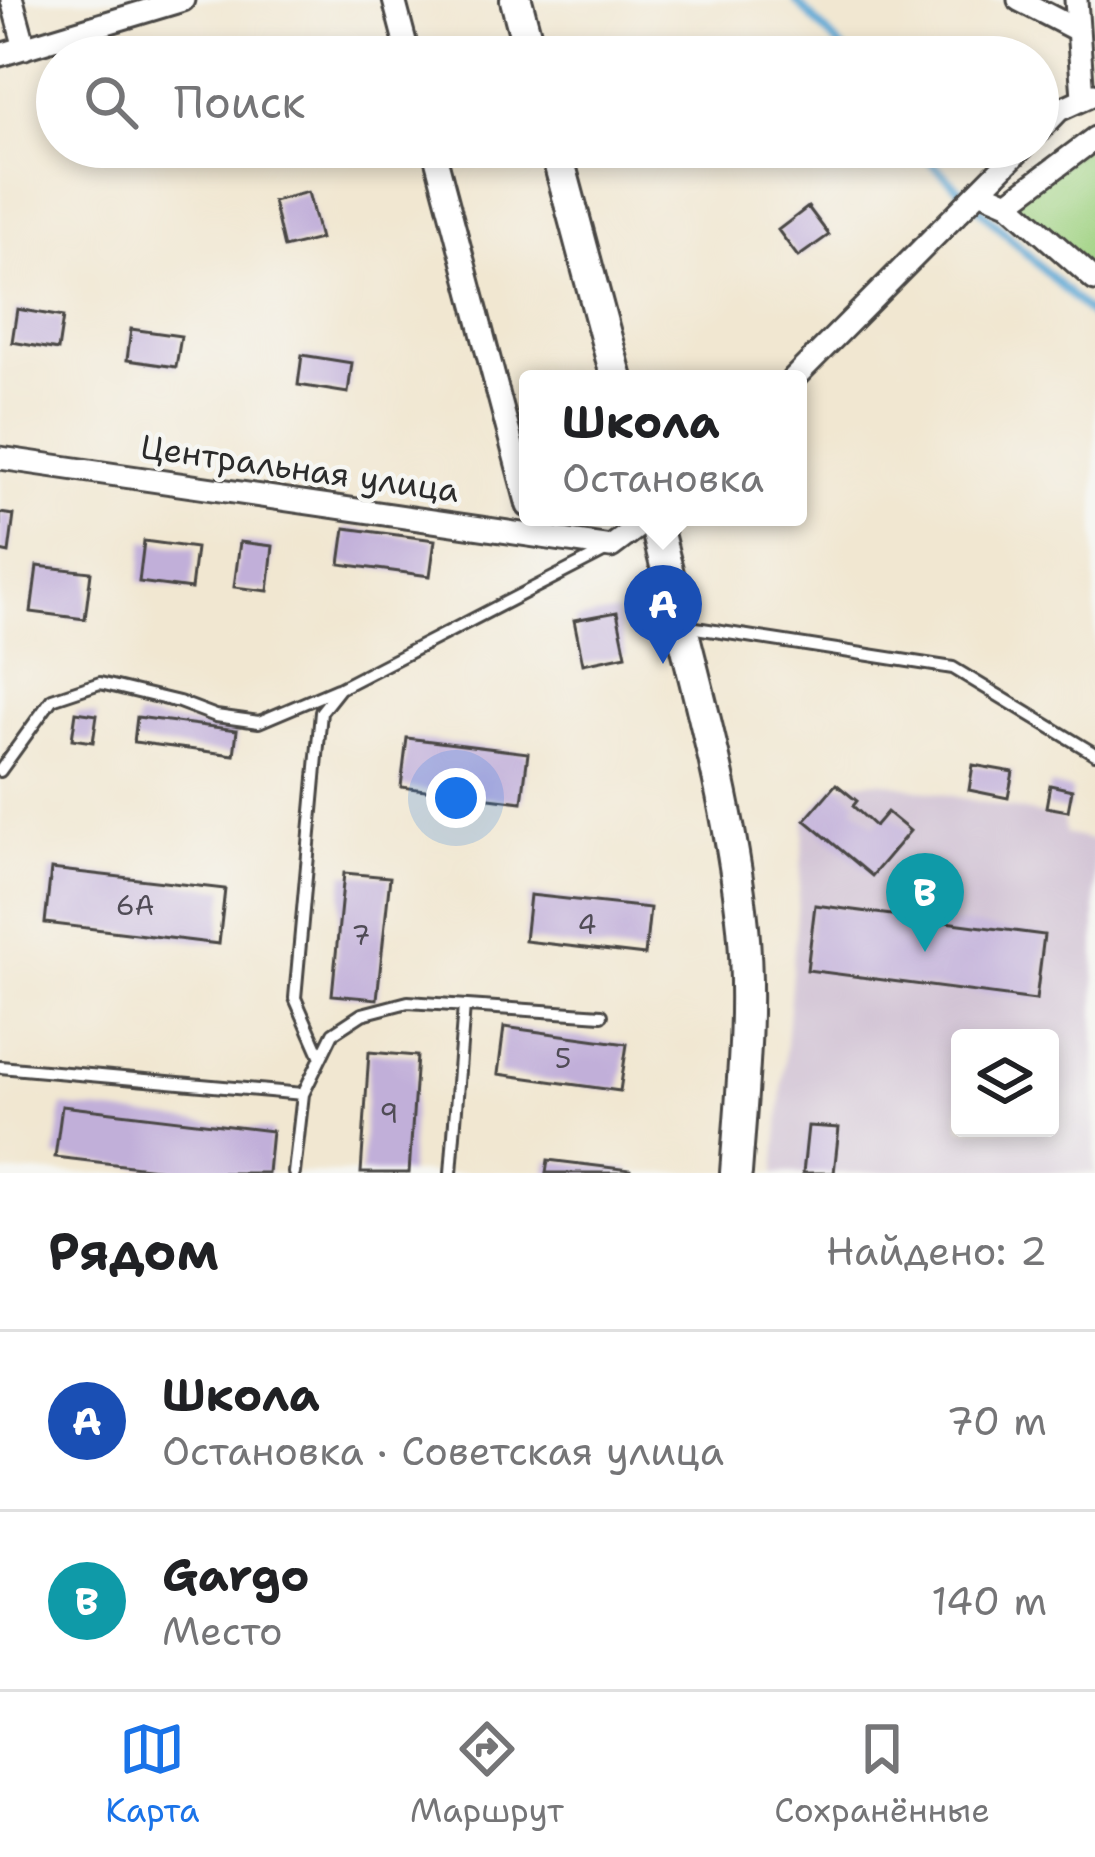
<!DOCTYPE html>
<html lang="ru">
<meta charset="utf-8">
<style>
:root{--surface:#fff;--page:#f6f6f6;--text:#202124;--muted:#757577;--line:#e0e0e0;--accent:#1a73e8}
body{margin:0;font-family:"Shantell Sans",sans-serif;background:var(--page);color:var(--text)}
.controls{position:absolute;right:36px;bottom:36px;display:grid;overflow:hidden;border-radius:12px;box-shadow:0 6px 18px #0003}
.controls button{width:108px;height:108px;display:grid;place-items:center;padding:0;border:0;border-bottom:3px solid var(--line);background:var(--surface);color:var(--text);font:60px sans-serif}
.you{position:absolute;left:456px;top:798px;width:42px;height:42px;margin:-30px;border:9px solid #fff;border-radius:50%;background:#1a73e8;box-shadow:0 0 0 18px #1a73e833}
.badge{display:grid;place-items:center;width:78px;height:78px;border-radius:50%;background:var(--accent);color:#fff;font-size:39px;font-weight:700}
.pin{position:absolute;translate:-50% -99px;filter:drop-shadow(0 3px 6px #0008)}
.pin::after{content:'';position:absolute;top:63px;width:42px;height:36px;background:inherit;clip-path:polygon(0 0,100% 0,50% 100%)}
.popup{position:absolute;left:519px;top:370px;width:288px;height:156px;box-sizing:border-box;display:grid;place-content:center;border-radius:12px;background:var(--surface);filter:drop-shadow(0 3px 9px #0005);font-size:39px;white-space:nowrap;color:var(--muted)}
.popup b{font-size:45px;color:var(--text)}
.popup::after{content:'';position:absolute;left:50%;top:100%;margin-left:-24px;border:24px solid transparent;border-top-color:var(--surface)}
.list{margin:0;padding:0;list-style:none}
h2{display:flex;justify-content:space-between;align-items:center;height:156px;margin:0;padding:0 48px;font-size:51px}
h2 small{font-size:39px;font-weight:400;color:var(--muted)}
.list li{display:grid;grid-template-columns:78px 1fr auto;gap:36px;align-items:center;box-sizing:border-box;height:180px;padding:0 48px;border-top:3px solid var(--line)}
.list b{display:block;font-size:45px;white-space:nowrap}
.list p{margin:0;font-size:39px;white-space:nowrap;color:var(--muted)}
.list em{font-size:39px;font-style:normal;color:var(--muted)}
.icon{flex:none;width:66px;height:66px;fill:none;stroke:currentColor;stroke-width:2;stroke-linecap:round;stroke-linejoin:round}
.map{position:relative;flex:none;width:1095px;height:1173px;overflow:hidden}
.search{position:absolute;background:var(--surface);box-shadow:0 6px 18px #0003;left:36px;right:36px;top:36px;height:132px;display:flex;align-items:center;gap:30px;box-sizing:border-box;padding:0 42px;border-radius:66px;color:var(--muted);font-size:45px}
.sheet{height:516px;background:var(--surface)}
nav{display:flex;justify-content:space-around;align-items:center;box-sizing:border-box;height:168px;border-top:3px solid var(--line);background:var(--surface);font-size:33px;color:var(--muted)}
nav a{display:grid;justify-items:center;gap:6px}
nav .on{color:var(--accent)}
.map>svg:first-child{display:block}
.industrial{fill:#cebed1;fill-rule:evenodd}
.green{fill:#9ed180;stroke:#647e56;stroke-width:3}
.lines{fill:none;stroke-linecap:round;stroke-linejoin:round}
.stream{stroke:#5ca7d4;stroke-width:8}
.building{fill:#c1afd9}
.lane-casing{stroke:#494744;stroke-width:16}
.street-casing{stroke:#494744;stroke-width:27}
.secondary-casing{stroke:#494744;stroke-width:36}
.lane{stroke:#fff;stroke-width:10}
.street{stroke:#fff;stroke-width:21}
.secondary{stroke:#fff;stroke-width:30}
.labels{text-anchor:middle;stroke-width:9;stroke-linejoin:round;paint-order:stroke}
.number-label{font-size:27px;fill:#504c56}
.street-label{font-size:33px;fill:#2b2b2b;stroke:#f6f6f2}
</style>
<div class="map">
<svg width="1095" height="1173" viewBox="0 0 1095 1173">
<rect width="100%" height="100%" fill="#f6f6f2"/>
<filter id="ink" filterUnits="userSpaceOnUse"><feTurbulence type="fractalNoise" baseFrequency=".00833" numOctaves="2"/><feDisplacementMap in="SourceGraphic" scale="24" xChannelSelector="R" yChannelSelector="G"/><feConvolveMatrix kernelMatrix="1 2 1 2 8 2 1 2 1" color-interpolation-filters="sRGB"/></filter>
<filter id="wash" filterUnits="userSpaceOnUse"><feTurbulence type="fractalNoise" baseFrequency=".004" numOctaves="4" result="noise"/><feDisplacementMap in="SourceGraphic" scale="48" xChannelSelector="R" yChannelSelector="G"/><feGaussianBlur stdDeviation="2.7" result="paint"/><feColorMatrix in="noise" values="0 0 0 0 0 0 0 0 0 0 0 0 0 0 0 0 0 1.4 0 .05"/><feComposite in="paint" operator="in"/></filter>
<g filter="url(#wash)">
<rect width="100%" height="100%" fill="#f1e7d1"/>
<path class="industrial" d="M 880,781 L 1063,819 L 1065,834 L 1095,841 L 1095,1173 L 775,1173 L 805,820 L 836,784 ZM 960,1038 L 1050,1038 L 1050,1128 L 960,1128 Z"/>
<path class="green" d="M 1095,138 L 1095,280 L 1008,203 Z"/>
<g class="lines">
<path class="stream" d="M 795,0 L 850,57
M 915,147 L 1095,319"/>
</g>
<g id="blocks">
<path class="building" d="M 308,192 L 320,239 L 284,248 L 273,201 Z
M 808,207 L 829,235 L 798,257 L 778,230 Z
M 17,309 L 63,317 L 58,350 L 12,342 Z
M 131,329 L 181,336 L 176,367 L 127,360 Z
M 302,355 L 352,363 L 348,393 L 298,385 Z
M 0,513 L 14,515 L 9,553 L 0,551 Z
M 345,528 L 435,540 L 430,576 L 340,564 Z
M 144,541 L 196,548 L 191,589 L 139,582 Z
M 240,542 L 273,546 L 268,591 L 234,587 Z
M 37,566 L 91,572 L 85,619 L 31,612 Z
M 617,612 L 626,655 L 583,664 L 574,620 Z
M 76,712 L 97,715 L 93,742 L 72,739 Z
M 137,717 L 237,730 L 234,755 L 134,742 Z
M 407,738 L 528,753 L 522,802 L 401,787 Z
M 973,765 L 1013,772 L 1008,798 L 969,790 Z
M 836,784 L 857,801 L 853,806 L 875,826 L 887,812 L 910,831 L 872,876 L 805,820 Z
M 1050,785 L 1072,790 L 1068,811 L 1046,807 Z
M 51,869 L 225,889 L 219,944 L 45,923 Z
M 344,873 L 390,877 L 377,999 L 332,995 Z
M 530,895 L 650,908 L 645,955 L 525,941 Z
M 815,905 L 1044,935 L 1036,1000 L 807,970 Z
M 504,1027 L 627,1044 L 620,1091 L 498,1074 Z
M 369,1052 L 417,1056 L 409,1173 L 361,1173 Z
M 62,1106 L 272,1131 L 268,1173 L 190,1173 L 55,1157 Z
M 808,1126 L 839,1128 L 834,1173 L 803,1173 Z
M 548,1160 L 630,1170 L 630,1173 L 546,1173 Z"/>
</g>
</g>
<g filter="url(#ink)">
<use href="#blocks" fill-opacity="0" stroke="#494744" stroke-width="3"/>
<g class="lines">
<defs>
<path id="lane" d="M 683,626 L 953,668 L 1095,754
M 0,771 L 52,699 L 100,683 L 179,702 L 216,716 L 259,722 L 337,689
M 320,1055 L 295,998 L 321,712 L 340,688 L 609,549
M 0,1067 L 303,1094 L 333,1033 L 362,1014 L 408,1002 L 602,1015
M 294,1173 L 303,1094
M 451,1173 L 464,1006"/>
<path id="street" d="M 12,0 L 25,48
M 394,0 L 409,57
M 1019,0 L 1077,30
M 1076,0 L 1083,97
M 0,55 L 183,0
M 1038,132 L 1059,110 L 1094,94
M 433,147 L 528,506
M 980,191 L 1008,203 L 1095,280
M 1008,203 L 1095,138
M 793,379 L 1023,147
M 0,458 L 611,547 L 651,517"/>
<path id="secondary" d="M 516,0 L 531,57
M 555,147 L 617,379
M 654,517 C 686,652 729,789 743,927 C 751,1009 742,1091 736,1173"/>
</defs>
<use href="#lane" class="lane-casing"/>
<use href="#street" class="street-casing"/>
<use href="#secondary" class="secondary-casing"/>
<use href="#lane" class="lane"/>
<use href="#street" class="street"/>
<use href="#secondary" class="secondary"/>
</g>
</g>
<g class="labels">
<g class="number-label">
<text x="135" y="915">6А</text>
<text x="587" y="934">4</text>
<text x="361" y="945">7</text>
<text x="563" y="1068">5</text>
<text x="389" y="1123">9</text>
</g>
<g class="street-label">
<text transform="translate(300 468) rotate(8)" y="12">Центральная улица</text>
</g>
</g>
</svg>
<div class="controls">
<button><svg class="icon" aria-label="layers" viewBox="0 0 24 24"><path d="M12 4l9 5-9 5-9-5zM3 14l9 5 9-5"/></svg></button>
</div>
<div class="you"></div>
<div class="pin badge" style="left:663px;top:664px;background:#1a4fb4">A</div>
<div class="popup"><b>Школа</b>Остановка</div>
<div class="pin badge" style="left:925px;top:952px;background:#0f9aa8">B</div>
<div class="search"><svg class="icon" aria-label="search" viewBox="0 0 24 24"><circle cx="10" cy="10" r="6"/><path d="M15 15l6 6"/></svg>Поиск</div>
</div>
<section class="sheet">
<h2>Рядом<small>Найдено: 2</small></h2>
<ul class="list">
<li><span class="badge" style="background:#1a4fb4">A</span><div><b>Школа</b><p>Остановка · Советская улица</p></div><em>70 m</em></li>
<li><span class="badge" style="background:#0f9aa8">B</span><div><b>Gargo</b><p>Место</p></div><em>140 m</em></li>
</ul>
</section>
<nav>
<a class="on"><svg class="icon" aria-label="map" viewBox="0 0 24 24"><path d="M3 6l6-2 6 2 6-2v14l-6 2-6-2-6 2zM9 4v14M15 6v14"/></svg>Карта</a>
<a><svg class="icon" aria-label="directions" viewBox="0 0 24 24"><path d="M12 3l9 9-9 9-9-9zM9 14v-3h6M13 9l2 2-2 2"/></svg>Маршрут</a>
<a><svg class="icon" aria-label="saved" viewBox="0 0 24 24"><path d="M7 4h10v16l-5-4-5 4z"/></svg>Сохранённые</a>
</nav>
